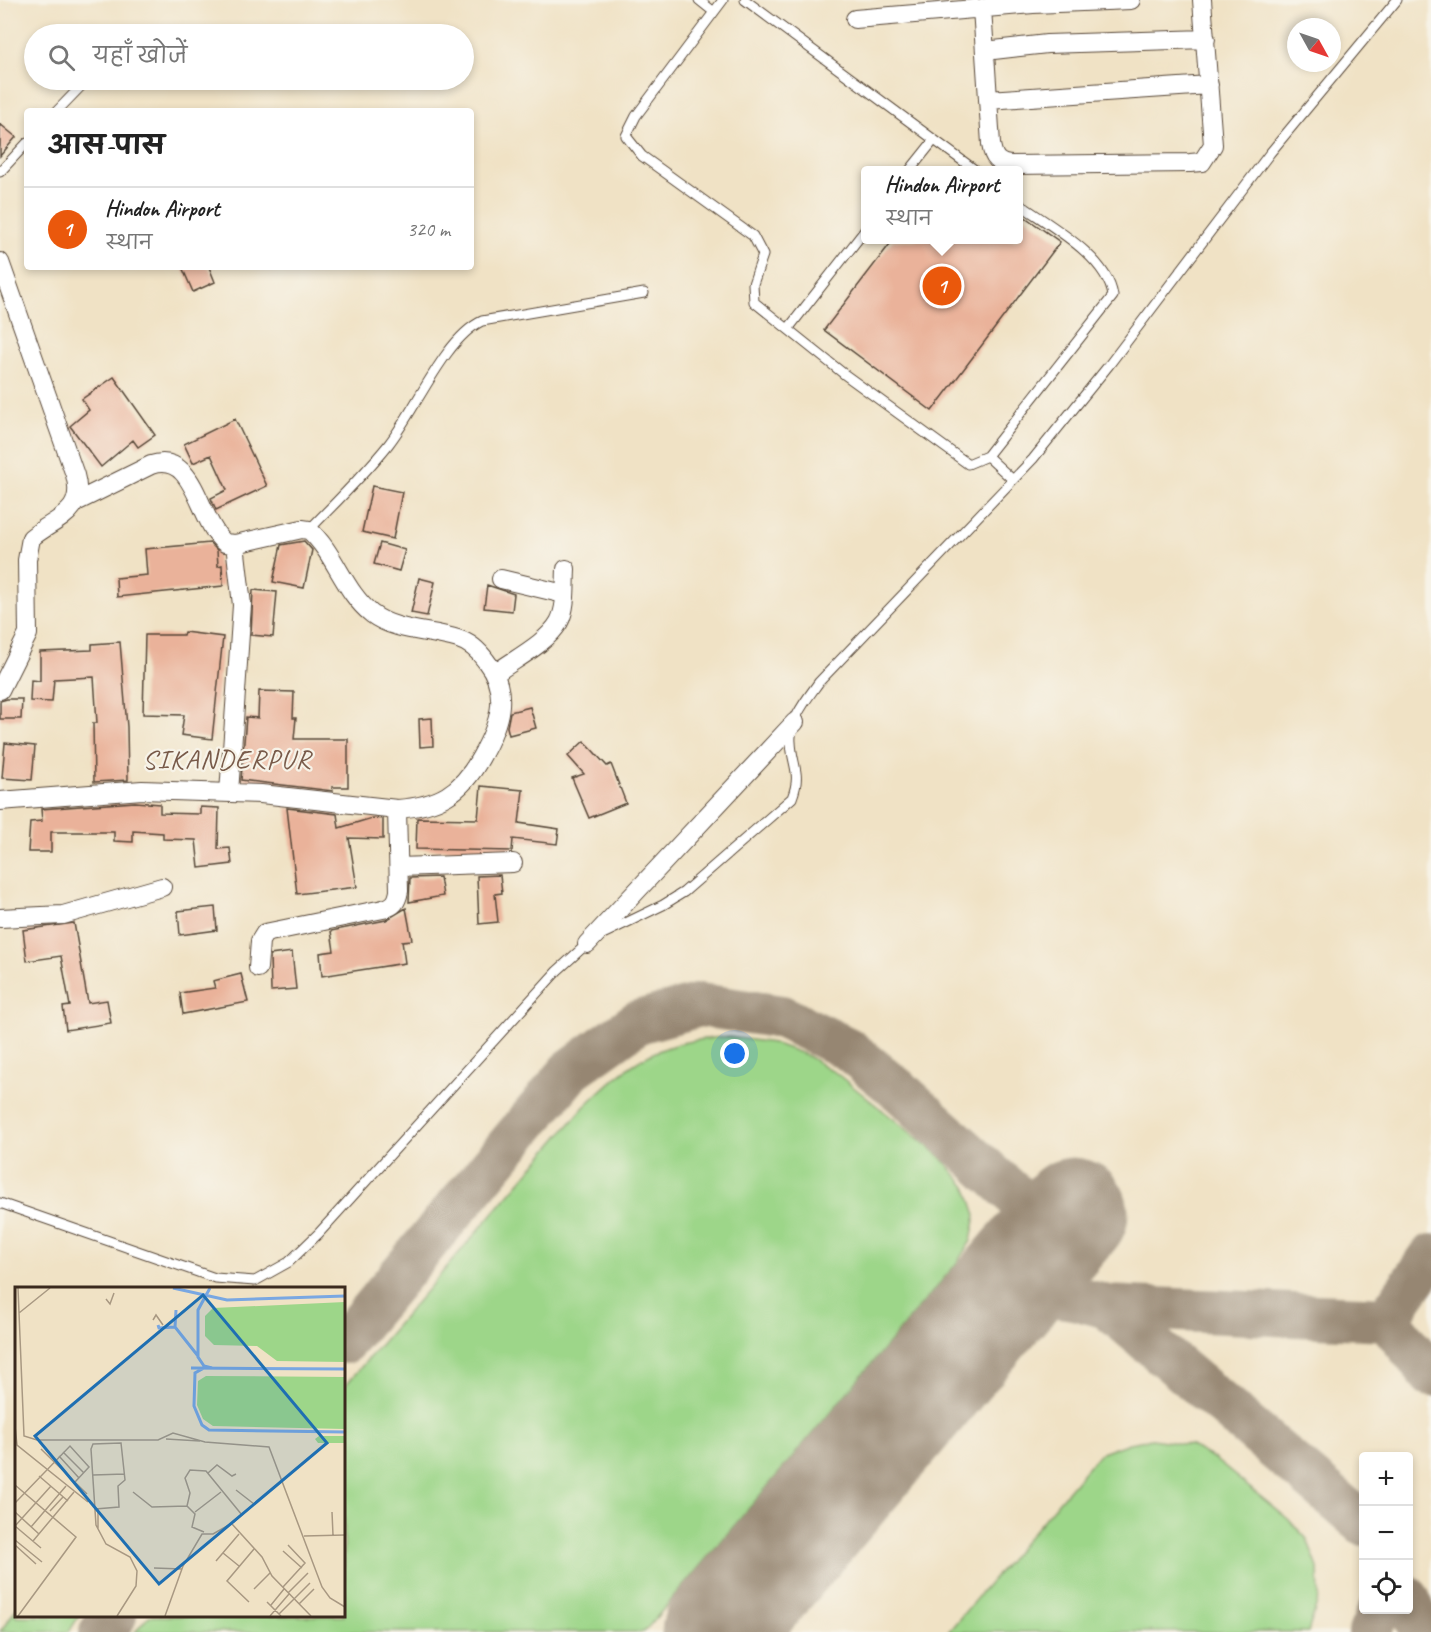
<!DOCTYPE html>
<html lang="hi">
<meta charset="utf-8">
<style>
:root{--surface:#fff;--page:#f2f2f2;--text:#222;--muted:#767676;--line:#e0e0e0;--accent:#ea580c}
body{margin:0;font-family:Caveat,"Playpen Sans Deva",sans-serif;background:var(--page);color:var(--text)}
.controls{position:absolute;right:18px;bottom:18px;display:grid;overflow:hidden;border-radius:6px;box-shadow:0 3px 9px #0003}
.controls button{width:54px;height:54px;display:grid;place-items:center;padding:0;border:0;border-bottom:2px solid var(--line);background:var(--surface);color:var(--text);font:30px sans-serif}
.compass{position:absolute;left:1287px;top:18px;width:54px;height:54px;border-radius:50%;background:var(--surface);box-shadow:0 3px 9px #0003;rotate:130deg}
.you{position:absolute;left:735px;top:1054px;width:21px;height:21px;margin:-15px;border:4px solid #fff;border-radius:50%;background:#1a73e8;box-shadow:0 0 0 9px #1a73e833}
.badge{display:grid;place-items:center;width:39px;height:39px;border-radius:50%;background:var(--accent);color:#fff;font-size:20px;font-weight:700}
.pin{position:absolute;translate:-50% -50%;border:3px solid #fff;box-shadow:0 2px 6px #0006}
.popup{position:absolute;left:861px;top:166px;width:162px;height:78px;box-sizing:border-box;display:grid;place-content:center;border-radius:6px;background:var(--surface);filter:drop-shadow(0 2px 4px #0005);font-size:20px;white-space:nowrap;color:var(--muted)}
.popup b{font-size:22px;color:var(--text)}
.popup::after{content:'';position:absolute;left:50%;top:100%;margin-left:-12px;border:12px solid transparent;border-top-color:var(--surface)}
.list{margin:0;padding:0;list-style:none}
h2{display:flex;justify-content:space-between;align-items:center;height:78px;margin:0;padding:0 24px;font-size:26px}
h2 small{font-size:20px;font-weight:400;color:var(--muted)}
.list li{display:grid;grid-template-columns:39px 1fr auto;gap:18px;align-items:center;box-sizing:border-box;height:84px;padding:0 24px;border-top:2px solid var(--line)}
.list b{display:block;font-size:22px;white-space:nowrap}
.list p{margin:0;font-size:20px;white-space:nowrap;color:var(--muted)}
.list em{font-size:20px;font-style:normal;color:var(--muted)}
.icon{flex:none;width:33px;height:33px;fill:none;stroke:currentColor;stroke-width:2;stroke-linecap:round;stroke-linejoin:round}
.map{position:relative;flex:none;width:1431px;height:1632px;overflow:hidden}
.search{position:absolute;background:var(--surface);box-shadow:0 3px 9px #0003;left:24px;top:24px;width:450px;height:66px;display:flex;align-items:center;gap:15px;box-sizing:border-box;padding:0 21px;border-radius:33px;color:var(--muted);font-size:22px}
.panel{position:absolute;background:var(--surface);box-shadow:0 3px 9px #0003;left:24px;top:108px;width:450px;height:162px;border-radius:6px}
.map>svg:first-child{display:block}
.green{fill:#9dd689;stroke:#6c8054;stroke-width:1.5}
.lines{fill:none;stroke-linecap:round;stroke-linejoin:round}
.taxiway{stroke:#968672;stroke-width:44}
.runway{stroke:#968672;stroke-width:111}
.building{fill:#eab29a}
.service-casing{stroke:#564637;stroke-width:11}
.minor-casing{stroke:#564637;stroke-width:20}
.service{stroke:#fff;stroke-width:9}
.minor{stroke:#fff;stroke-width:18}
.labels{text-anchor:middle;stroke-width:4.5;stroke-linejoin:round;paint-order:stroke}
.quarter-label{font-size:27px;letter-spacing:1.5px;fill:#785a49;stroke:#f7f3e8}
.inset-river{fill:none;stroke:#79a7e2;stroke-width:3}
.inset-road{fill:none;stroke:#a89882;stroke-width:1.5}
.view{fill:#1f6fb2;fill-opacity:0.15;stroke:#1f6fb2;stroke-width:3}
.inset-edge{fill:none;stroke:#3b2a1e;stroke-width:3}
</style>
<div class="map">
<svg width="1431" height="1632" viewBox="0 0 1431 1632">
<rect width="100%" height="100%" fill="#f7f3e8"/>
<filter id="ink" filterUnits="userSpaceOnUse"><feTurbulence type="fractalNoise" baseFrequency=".0167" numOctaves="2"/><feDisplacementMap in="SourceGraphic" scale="12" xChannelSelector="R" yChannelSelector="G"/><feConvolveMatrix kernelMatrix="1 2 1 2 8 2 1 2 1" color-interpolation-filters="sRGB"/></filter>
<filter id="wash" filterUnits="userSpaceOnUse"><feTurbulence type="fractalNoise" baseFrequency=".008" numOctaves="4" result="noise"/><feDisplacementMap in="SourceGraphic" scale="24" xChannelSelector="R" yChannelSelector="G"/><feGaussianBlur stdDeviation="1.35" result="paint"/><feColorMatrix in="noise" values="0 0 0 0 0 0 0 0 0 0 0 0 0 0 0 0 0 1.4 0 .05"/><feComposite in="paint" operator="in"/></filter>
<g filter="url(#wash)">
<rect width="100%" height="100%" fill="#f0e2c5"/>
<path class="green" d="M 730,1037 L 773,1043 L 806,1055 L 836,1073 L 941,1157 L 967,1188 L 976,1215 L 971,1241 L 956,1264 L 644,1632 L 135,1632 L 149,1616 L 344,1616 L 344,1387 L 584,1107 C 631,1060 662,1039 730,1037 Z
M 1152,1439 L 1189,1445 L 1213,1458 L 1288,1519 L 1307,1539 L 1318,1568 L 1319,1597 L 1308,1632 L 948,1632 L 1099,1454 L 1129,1443 Z
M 16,1609 L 16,1616 L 79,1616 L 69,1632 L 0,1632 Z"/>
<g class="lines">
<path class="taxiway" d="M 1107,1307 L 1387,1319 L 1431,1375
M 1387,1319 L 1431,1256
M 971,1333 C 1023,1292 1043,1287 1107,1307 L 1364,1524
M 344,1342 L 572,1069 L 638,1022 L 700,1005 L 782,1017 L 848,1049 L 901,1092 L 1015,1195 C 1037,1227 1031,1250 1013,1283
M 1408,1598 L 1422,1632
M 101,1632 L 115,1616
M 1370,1632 L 1380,1610"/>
<path class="runway" d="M 717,1632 L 1073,1213"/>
</g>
<g id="blocks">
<path class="building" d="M 0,124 L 16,137 L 0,156 Z
M 1018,212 L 1060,242 L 932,411 L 824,330 L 893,240 L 1018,240 Z
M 182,267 L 209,267 L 215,282 L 193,292 Z
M 114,377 L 155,435 L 138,447 L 133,440 L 101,467 L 70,426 L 89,410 L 82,399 Z
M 235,419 L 267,486 L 216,510 L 211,498 L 227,490 L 211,455 L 193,463 L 184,444 Z
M 372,486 L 402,492 L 393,539 L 362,532 Z
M 304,541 L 312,550 L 304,588 L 273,582 L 281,545 Z
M 210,543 L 217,550 L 218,566 L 222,565 L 223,586 L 117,597 L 116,578 L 147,575 L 145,549 Z
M 380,543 L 405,550 L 399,571 L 374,564 Z
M 419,578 L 435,582 L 427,616 L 411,613 Z
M 487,585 L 514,594 L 512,611 L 484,608 Z
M 253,590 L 277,592 L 273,637 L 251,635 Z
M 184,632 L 223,637 L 212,739 L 181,735 L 184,715 L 143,714 L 145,635 L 183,635 Z
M 120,642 L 127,727 L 128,780 L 94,782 L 93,723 L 97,723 L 94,677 L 54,679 L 52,702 L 30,701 L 31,680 L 40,681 L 40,652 L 92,650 L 92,644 Z
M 259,691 L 294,692 L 293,718 L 296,718 L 294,739 L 348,739 L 348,787 L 332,787 L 333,791 L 241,780 L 246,717 L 258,718 Z
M 7,699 L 22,699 L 21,719 L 0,719 L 0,701 Z
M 530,707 L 536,728 L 509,735 L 507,727 L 510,712 Z
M 432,718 L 433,746 L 420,747 L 419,719 Z
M 584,741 L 607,766 L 611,764 L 626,803 L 589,818 L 572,778 L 584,774 L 568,756 Z
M 5,743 L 35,746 L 32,780 L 2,778 Z
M 481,786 L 523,790 L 519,823 L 559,829 L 557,844 L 513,839 L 512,851 L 416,849 L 417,818 L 478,819 Z
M 135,802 L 160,804 L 160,813 L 200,814 L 200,807 L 219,808 L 218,849 L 230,848 L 232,864 L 199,868 L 196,840 L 163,839 L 163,833 L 133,831 L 133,842 L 114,841 L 114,832 L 51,832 L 51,852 L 28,852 L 30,822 L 42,821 L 41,809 Z
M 287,808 L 337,814 L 339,828 L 372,818 L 383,819 L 383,839 L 349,838 L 357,887 L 297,894 Z
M 500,875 L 502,893 L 495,894 L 498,922 L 479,924 L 477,876 Z
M 440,877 L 443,896 L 409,902 L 410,878 Z
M 215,907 L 217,930 L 180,935 L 178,911 Z
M 406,908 L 412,940 L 402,941 L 405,963 L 322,976 L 320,953 L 334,951 L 331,931 L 386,920 Z
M 74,923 L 88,1003 L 107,1000 L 111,1023 L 66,1030 L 63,1007 L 70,1006 L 61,956 L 27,961 L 23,930 Z
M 292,952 L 296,989 L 271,991 L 270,955 Z
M 241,974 L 248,1002 L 183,1014 L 180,993 L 215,988 L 213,981 Z"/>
</g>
</g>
<g filter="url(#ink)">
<use href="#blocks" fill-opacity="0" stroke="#564637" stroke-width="1.5"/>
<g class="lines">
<defs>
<path id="service" d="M 699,0 L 714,12
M 723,0 L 636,116 L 626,136 L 642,156 L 753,236 L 763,255 L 753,284 L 754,302 L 844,374 L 968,464 L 987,456 L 1113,296 C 1107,256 1050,226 1018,203
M 745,0 L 975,170
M 57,111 L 87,80
M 910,170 L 934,140
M 0,172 L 27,143
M 788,329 L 866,229
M 987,456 L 1013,480
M 309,530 C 336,502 364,475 388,445 C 416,410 444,339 482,321 L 644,293
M 605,933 L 663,905 L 684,892 L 792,798 C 802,773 792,766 791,742 C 789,720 807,699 819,682 L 1033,459 L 1109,365 L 1270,153 L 1397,0
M 0,1203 L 215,1278 L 255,1281 L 289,1262 L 319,1233 L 557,971 L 588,943"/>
<path id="minor" d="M 982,8 L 991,144 C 993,158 998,164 1012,165 L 1190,163 L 1202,162 L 1213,145 L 1202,0
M 855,19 L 1033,4 L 1131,0
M 985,51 L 1047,44 L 1206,39
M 988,100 L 1209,85
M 0,262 L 75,475 C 86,514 55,518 31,538 L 27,560 L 28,634 L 0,690
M 501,579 L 564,594
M 496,673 C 515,659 547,643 559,622 C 567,607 565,585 566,569
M 229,793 L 242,605 L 235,544
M 0,801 L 142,790 L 261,794 L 397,809 C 438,806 461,794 481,757 C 499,725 511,693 486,661 C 479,651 471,643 458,639 C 430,630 396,632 372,614 C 344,592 335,553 309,530 L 302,529 L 235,544 L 225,543 C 198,522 196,450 151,465 L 76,502
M 399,867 L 513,863
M 0,918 L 63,915 L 162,887
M 587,944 L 795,722
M 258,968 L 260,941 L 265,933 L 383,909 C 394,906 397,902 399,891 L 397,809"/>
</defs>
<use href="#service" class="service-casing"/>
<use href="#minor" class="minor-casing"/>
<use href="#service" class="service"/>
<use href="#minor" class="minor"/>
</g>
</g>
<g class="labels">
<g class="quarter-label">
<text x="227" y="768">SIKANDERPUR</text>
</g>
</g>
<g transform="translate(15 1287)">
<rect width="330" height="330" fill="#f0e2c5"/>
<path d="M 330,15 L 330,75 L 262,74 L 242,59 L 199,58 L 190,49 L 190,29 L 198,21 ZM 191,89 L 330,90 L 330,142 L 198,139 L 188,132 L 182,118 L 183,94 ZM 304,149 L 330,149 L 330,156 L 303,156 L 300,152 Z" fill="#9dd689"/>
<path class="inset-river" d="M 158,1 L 212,13 L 330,9M 195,1 L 183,23 L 183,70 L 189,79 L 197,81M 161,23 L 160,40 L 183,69M 143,38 L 144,41 L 160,40M 176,81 L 330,82M 189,81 L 180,86 L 179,119 L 187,138 L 194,143 L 330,145"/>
<path class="inset-road" d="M 3,1 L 9,149 L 22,153 L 143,153 L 158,146 L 190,155 L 254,160 L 307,300 L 315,311 L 330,320M 91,12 L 95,17 L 99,6M 4,26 L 35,1M 138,33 L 141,28 L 148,38M 0,139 L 2,158 L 73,215M 151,152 L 185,154M 26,162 L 72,207M 48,165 L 69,186M 44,169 L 64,191M 193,186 L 202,178 L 217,189 L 221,187M 78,188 L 110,187M 24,189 L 53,214M 0,198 L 61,250 L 3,329M 221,203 L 239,217M 118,205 L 137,220 L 172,219M 0,216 L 55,159 L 74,180 L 60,195M 80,222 L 104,220 L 103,199 L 110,193 L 106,156 L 78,157 L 76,162 L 81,238 L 91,257 L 115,270 L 122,284 L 121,299 L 102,329M 35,224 L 48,210M 0,225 L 24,247M 180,225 L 206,205M 317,225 L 318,248M 217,237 L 247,270 L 257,289 L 296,329M 0,239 L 36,199M 0,239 L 26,261M 16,240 L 51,199M 83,242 L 83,222M 189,245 L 177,240 L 180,227 L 172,219 L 175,206 L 170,191 L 175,183 L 191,184 L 227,228M 289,249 L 330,248M 0,253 L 27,275M 18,254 L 59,205M 0,258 L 21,277M 268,264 L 287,281M 208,266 L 224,279M 201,274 L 224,247M 139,281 L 167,282M 268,300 L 290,276 L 273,258M 239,302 L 255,286M 273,306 L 293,286M 234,315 L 212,294 L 239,262M 252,315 L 266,329M 284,317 L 299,302M 256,318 L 269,302M 264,327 L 295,296M 150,329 L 168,279 L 187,247 L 198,247 L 219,235 L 245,212M 255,329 L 274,307"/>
<path class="view" d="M 188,8 L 312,156 L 144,297 L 20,149 Z"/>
<rect width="330" height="330" class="inset-edge"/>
</g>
</svg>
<div class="controls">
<button>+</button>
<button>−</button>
<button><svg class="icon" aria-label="locate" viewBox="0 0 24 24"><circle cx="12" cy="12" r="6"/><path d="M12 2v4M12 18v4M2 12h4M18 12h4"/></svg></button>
</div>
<svg class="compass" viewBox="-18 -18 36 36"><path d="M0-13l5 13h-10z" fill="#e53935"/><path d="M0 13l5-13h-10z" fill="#767676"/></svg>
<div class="you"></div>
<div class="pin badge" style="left:942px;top:286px">1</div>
<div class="popup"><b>Hindon Airport</b>स्थान</div>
<div class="search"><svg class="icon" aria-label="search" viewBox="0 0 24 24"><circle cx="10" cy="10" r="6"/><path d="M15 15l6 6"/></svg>यहाँ खोजें</div>
<section class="panel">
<h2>आस-पास<small></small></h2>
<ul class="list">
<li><span class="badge">1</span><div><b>Hindon Airport</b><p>स्थान</p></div><em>320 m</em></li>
</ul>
</section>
</div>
